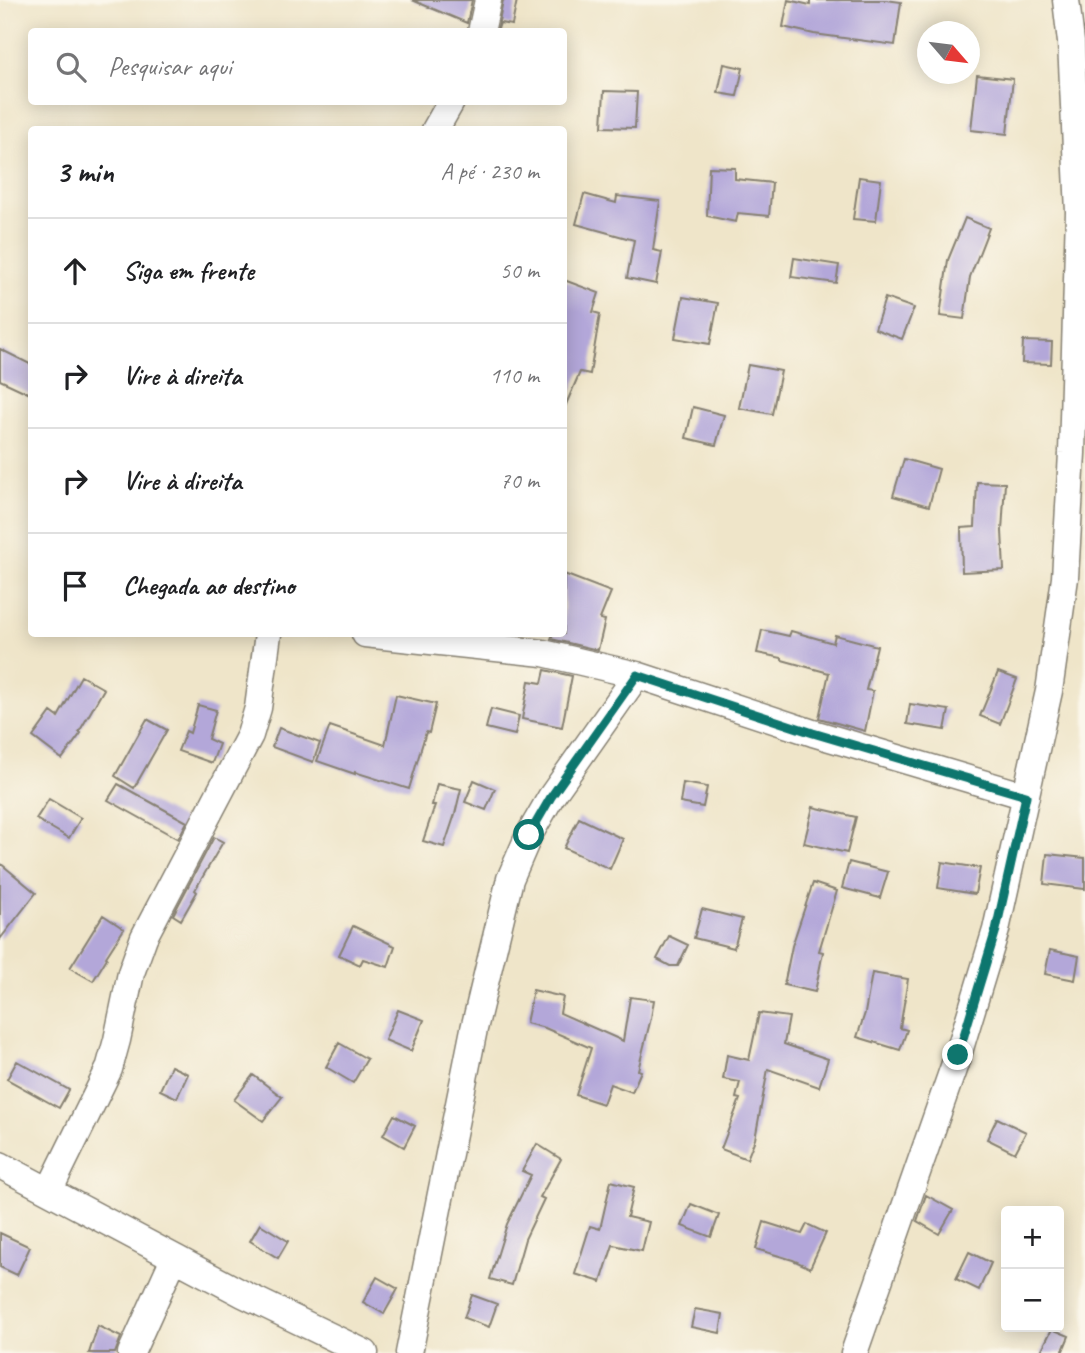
<!DOCTYPE html>
<html lang="pt">
<meta charset="utf-8">
<style>
:root{--surface:#fff;--page:#f6f6f6;--text:#202124;--muted:#757577;--line:#e0e0e0}
body{margin:0;font-family:Caveat,sans-serif;background:var(--page);color:var(--text)}
.controls{position:absolute;right:21px;bottom:21px;display:grid;overflow:hidden;border-radius:7px;box-shadow:0 4px 18px #0003}
.controls button{width:63px;height:63px;display:grid;place-items:center;padding:0;border:0;border-bottom:2px solid var(--line);background:var(--surface);color:var(--text);font:35px sans-serif}
.compass{position:absolute;left:917px;top:21px;width:63px;height:63px;border-radius:50%;background:var(--surface);box-shadow:0 4px 18px #0003;rotate:118deg}
.stop{position:absolute;width:21px;height:21px;margin:-16px;border:5px solid #0f766e;border-radius:50%;background:#fff}
.stop.end{background:#0f766e;border-color:#fff;box-shadow:0 2px 7px #0008}
.list{margin:0;padding:0;list-style:none}
h2{display:flex;justify-content:space-between;align-items:center;height:91px;margin:0;padding:0 28px;font-size:30px}
h2 small{font-size:23px;font-weight:400;color:var(--muted)}
.list li{display:grid;grid-template-columns:46px 1fr auto;gap:21px;align-items:center;box-sizing:border-box;height:105px;padding:0 28px;border-top:2px solid var(--line)}
.list b{display:block;font-size:26px;white-space:nowrap}
.list em{font-size:23px;font-style:normal;color:var(--muted)}
.icon{flex:none;width:38px;height:38px;fill:none;stroke:currentColor;stroke-width:2;stroke-linecap:round;stroke-linejoin:round}
.map{position:relative;flex:none;width:1085px;height:1353px;overflow:hidden}
.search{position:absolute;background:var(--surface);box-shadow:0 4px 18px #0003;left:28px;top:28px;width:539px;height:77px;display:flex;align-items:center;gap:18px;box-sizing:border-box;padding:0 24px;border-radius:7px;color:var(--muted);font-size:26px}
.panel{position:absolute;background:var(--surface);box-shadow:0 4px 18px #0003;left:28px;top:126px;width:539px;height:511px;border-radius:7px}
.map>svg:first-child{display:block}
.building{fill:#b3a7d9}
.lines{fill:none;stroke-linecap:round;stroke-linejoin:round}
.street-casing{stroke:#868072;stroke-width:29}
.street{stroke:#fff;stroke-width:26}
.route{stroke:#0f766e;stroke-width:9}
</style>
<div class="map">
<svg width="1085" height="1353" viewBox="0 0 1085 1353">
<rect width="100%" height="100%" fill="#fbf7ec"/>
<filter id="ink" filterUnits="userSpaceOnUse"><feTurbulence type="fractalNoise" baseFrequency=".0143" numOctaves="2"/><feDisplacementMap in="SourceGraphic" scale="14" xChannelSelector="R" yChannelSelector="G"/><feConvolveMatrix kernelMatrix="1 2 1 2 8 2 1 2 1" color-interpolation-filters="sRGB"/></filter>
<filter id="wash" filterUnits="userSpaceOnUse"><feTurbulence type="fractalNoise" baseFrequency=".00686" numOctaves="4" result="noise"/><feDisplacementMap in="SourceGraphic" scale="28" xChannelSelector="R" yChannelSelector="G"/><feGaussianBlur stdDeviation="1.57" result="paint"/><feColorMatrix in="noise" values="0 0 0 0 0 0 0 0 0 0 0 0 0 0 0 0 0 1.4 0 .05"/><feComposite in="paint" operator="in"/></filter>
<g filter="url(#wash)">
<rect width="100%" height="100%" fill="#efe5c9"/>
<g id="blocks">
<path class="building" d="M 412,0 L 472,0 L 467,23 Z
M 503,0 L 517,0 L 512,25 L 500,23 L 497,32 Z
M 788,0 L 810,5 L 810,0 L 886,0 L 901,2 L 895,45 L 814,34 L 783,27 Z
M 724,64 L 743,68 L 737,96 L 718,93 Z
M 977,75 L 1013,79 L 1007,134 L 971,130 Z
M 604,91 L 637,92 L 635,128 L 602,127 Z
M 709,167 L 735,168 L 735,179 L 772,183 L 769,216 L 738,213 L 736,222 L 707,216 Z
M 859,177 L 881,180 L 876,221 L 853,219 Z
M 584,194 L 616,203 L 617,196 L 660,201 L 653,250 L 662,252 L 656,284 L 627,278 L 634,240 L 576,224 Z
M 965,218 L 989,228 L 970,277 L 964,319 L 940,316 L 948,260 Z
M 794,258 L 839,265 L 836,283 L 791,277 Z
M 564,280 L 599,293 L 593,312 L 600,314 L 590,374 L 580,372 L 564,409 Z
M 683,297 L 718,303 L 710,344 L 675,338 Z
M 885,298 L 914,308 L 902,339 L 875,329 Z
M 1023,341 L 1052,342 L 1051,364 L 1022,363 Z
M 0,349 L 32,365 L 32,395 L 0,380 Z
M 748,365 L 781,371 L 772,414 L 739,408 Z
M 693,407 L 724,415 L 716,445 L 686,438 Z
M 904,459 L 939,469 L 929,506 L 893,496 Z
M 977,482 L 1005,483 L 1002,531 L 1004,570 L 962,572 L 961,528 L 975,527 Z
M 564,574 L 611,592 L 600,619 L 605,620 L 598,650 L 551,639 L 553,634 L 564,634 Z
M 762,630 L 789,636 L 791,631 L 833,643 L 835,635 L 877,646 L 866,690 L 873,691 L 865,731 L 819,718 L 829,673 L 782,660 L 782,658 L 757,653 Z
M 545,670 L 572,676 L 562,727 L 522,719 L 529,681 L 542,683 Z
M 998,672 L 1017,679 L 1000,724 L 980,716 Z
M 81,676 L 104,689 L 79,732 L 81,733 L 62,759 L 33,737 L 51,712 L 58,717 Z
M 396,695 L 436,704 L 429,733 L 426,732 L 409,789 L 355,772 L 355,774 L 317,761 L 330,726 L 385,745 Z
M 910,704 L 949,710 L 945,730 L 907,724 Z
M 198,705 L 216,710 L 208,739 L 219,744 L 212,763 L 178,751 L 186,731 L 190,733 Z
M 491,709 L 519,716 L 515,735 L 486,728 Z
M 147,719 L 167,730 L 134,788 L 115,776 Z
M 279,728 L 320,743 L 313,762 L 272,747 Z
M 474,780 L 495,789 L 486,810 L 465,802 Z
M 683,783 L 707,787 L 703,807 L 680,803 Z
M 118,784 L 187,822 L 178,839 L 108,800 Z
M 437,784 L 461,789 L 455,814 L 444,847 L 423,841 L 435,805 L 432,805 Z
M 49,799 L 81,818 L 69,838 L 36,819 Z
M 813,807 L 856,817 L 847,853 L 804,843 Z
M 579,818 L 623,839 L 610,869 L 564,848 Z
M 214,837 L 223,842 L 195,890 L 197,892 L 181,920 L 173,915 Z
M 1047,854 L 1085,858 L 1085,889 L 1044,884 Z
M 849,862 L 888,872 L 880,898 L 842,888 Z
M 942,862 L 980,868 L 975,894 L 938,888 Z
M 0,863 L 36,893 L 0,939 Z
M 813,883 L 837,891 L 819,951 L 823,952 L 815,992 L 784,985 L 792,946 Z
M 702,909 L 742,919 L 734,948 L 694,938 Z
M 103,915 L 124,929 L 106,957 L 107,958 L 93,981 L 70,968 Z
M 353,926 L 395,946 L 388,967 L 363,959 L 360,965 L 339,955 Z
M 669,936 L 688,945 L 678,966 L 670,966 L 657,959 Z
M 1050,950 L 1079,956 L 1075,980 L 1045,974 Z
M 872,973 L 908,979 L 900,1028 L 907,1030 L 900,1050 L 857,1037 L 865,1013 Z
M 533,990 L 563,997 L 560,1013 L 623,1041 L 630,997 L 654,1000 L 651,1018 L 638,1070 L 641,1071 L 632,1092 L 610,1084 L 603,1104 L 576,1095 L 591,1048 L 545,1028 L 526,1023 Z
M 398,1010 L 424,1020 L 411,1051 L 385,1040 Z
M 759,1013 L 789,1017 L 784,1044 L 828,1059 L 819,1087 L 768,1069 L 755,1139 L 747,1159 L 721,1149 L 740,1099 L 736,1098 L 740,1082 L 723,1079 L 727,1055 L 749,1060 Z
M 339,1043 L 367,1059 L 353,1083 L 326,1067 Z
M 17,1061 L 69,1090 L 59,1108 L 7,1079 Z
M 171,1066 L 188,1074 L 177,1098 L 160,1090 Z
M 253,1075 L 282,1097 L 263,1121 L 234,1100 Z
M 394,1115 L 415,1126 L 404,1147 L 383,1135 Z
M 997,1118 L 1026,1132 L 1015,1153 L 987,1139 Z
M 537,1144 L 561,1159 L 540,1197 L 544,1199 L 525,1239 L 512,1285 L 490,1279 L 507,1224 L 531,1175 L 522,1171 Z
M 611,1181 L 634,1187 L 627,1217 L 649,1222 L 642,1251 L 613,1245 L 601,1282 L 575,1274 L 590,1226 L 600,1229 Z
M 926,1195 L 953,1210 L 939,1234 L 917,1221 Z
M 691,1204 L 719,1215 L 711,1237 L 682,1226 Z
M 764,1222 L 802,1234 L 807,1224 L 826,1233 L 810,1268 L 793,1260 L 756,1249 Z
M 260,1224 L 288,1241 L 278,1258 L 250,1241 Z
M 0,1233 L 30,1247 L 17,1275 L 0,1267 Z
M 969,1252 L 991,1263 L 979,1290 L 956,1279 Z
M 377,1277 L 398,1289 L 384,1314 L 363,1302 Z
M 472,1295 L 497,1304 L 489,1327 L 464,1318 Z
M 695,1309 L 723,1314 L 720,1333 L 691,1327 Z
M 98,1326 L 121,1337 L 115,1353 L 89,1353 Z
M 1052,1329 L 1069,1336 L 1062,1353 L 1040,1353 Z"/>
</g>
</g>
<g filter="url(#ink)">
<use href="#blocks" fill-opacity="0" stroke="#868072" stroke-width="2"/>
<g class="lines">
<defs>
<path id="street" d="M 481,32 L 488,0
M 435,130 L 451,102
M 365,634 L 543,653 L 637,675 L 813,733 L 1026,796
M 0,1165 L 243,1294 L 365,1353
M 49,1191 L 109,1069 L 117,1040 L 131,973 L 144,937 L 250,735 L 258,708 L 268,634
M 131,1353 L 174,1258
M 409,1353 L 474,1029 L 510,879 L 529,835 L 551,797 L 637,675
M 854,1353 L 958,1055 L 996,930 L 1049,691 L 1065,578 L 1072,453 L 1079,212 L 1071,42 L 1066,0"/>
</defs>
<use href="#street" class="street-casing"/>
<use href="#street" class="street"/>
</g>
</g>
<g class="lines" filter="url(#ink)">
<path class="route" d="M 529,835 L 551,797 L 637,675 L 813,733 L 1026,796 L 996,930 L 958,1055"/>
</g>
</svg>
<div class="controls">
<button>+</button>
<button>−</button>
</div>
<svg class="compass" viewBox="-18 -18 36 36"><path d="M0-13l5 13h-10z" fill="#e53935"/><path d="M0 13l5-13h-10z" fill="#757577"/></svg>
<div class="stop" style="left:529px;top:835px"></div>
<div class="stop end" style="left:958px;top:1055px"></div>
<div class="search"><svg class="icon" aria-label="search" viewBox="0 0 24 24"><circle cx="10" cy="10" r="6"/><path d="M15 15l6 6"/></svg>Pesquisar aqui</div>
<section class="panel">
<h2>3 min<small>A pé · 230 m</small></h2>
<ul class="list">
<li><svg class="icon" aria-label="ahead" viewBox="0 0 24 24"><path d="M12 20V5M6 11l6-6 6 6"/></svg><div><b>Siga em frente</b></div><em>50 m</em></li>
<li><svg class="icon" aria-label="right" viewBox="0 0 24 24"><path d="M7 20v-9h11M14 6l5 5-5 5"/></svg><div><b>Vire à direita</b></div><em>110 m</em></li>
<li><svg class="icon" aria-label="right" viewBox="0 0 24 24"><path d="M7 20v-9h11M14 6l5 5-5 5"/></svg><div><b>Vire à direita</b></div><em>70 m</em></li>
<li><svg class="icon" aria-label="arrive" viewBox="0 0 24 24"><path d="M6 21V4h12l-3 4 3 4H6"/></svg><div><b>Chegada ao destino</b></div></li>
</ul>
</section>
</div>
